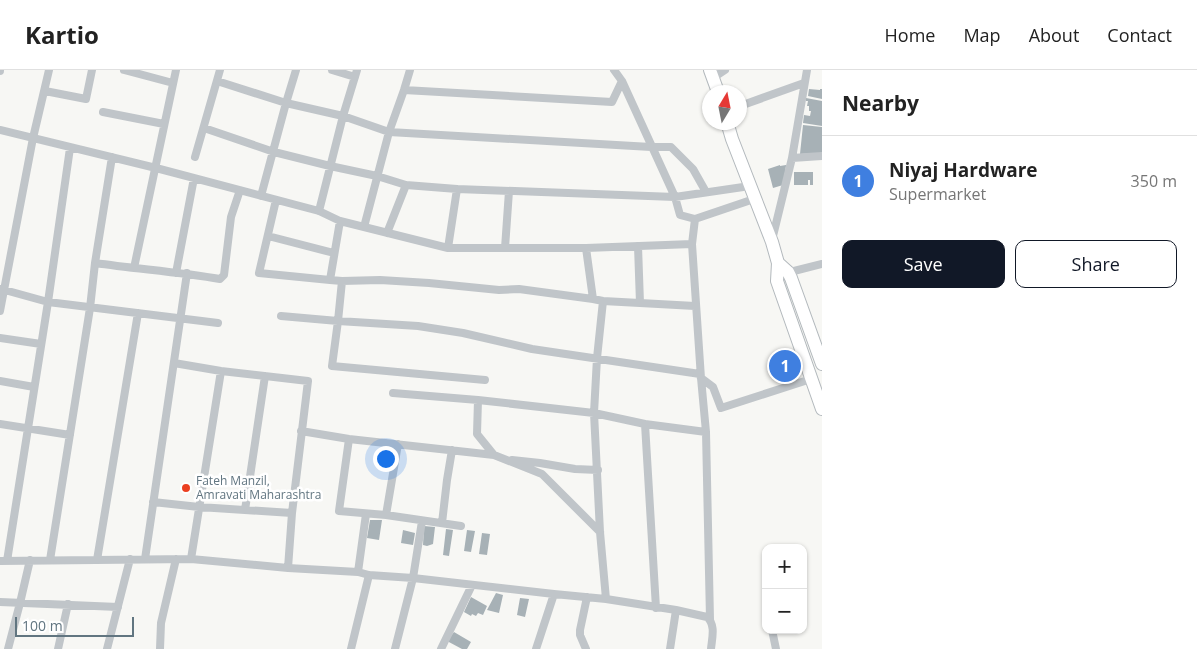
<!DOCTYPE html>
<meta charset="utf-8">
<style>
:root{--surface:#fff;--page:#f2f2f2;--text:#222;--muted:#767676;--line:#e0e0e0;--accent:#111827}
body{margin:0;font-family:"Open Sans",sans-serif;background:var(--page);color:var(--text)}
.controls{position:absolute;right:15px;bottom:15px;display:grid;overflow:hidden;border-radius:10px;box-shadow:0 1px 4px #0004}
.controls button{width:45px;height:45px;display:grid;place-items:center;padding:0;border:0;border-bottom:1px solid var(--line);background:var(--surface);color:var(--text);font:25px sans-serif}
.compass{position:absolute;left:702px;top:15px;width:45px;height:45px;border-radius:50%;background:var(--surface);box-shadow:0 1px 4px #0004;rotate:10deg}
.scale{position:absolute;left:15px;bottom:12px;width:119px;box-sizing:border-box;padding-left:5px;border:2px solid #617580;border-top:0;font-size:14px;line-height:18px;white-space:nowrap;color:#617580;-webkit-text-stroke:4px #fff;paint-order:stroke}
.you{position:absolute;left:385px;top:388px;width:18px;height:18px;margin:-12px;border:4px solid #fff;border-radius:50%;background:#1a73e8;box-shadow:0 0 0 8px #1a73e833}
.badge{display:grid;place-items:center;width:32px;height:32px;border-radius:50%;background:var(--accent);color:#fff;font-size:16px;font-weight:700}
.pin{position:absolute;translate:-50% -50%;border:2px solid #fff;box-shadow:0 1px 5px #0006}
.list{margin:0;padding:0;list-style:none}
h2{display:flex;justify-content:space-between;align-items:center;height:65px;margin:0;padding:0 20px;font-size:21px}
h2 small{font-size:16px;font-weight:400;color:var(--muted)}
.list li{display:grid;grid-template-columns:32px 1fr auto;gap:15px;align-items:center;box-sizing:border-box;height:90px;padding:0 20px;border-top:1px solid var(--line)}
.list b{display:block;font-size:19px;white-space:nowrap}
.list p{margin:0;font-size:16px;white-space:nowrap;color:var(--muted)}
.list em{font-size:16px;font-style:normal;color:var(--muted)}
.actions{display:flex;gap:10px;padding:15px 20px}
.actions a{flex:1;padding:11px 0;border:1px solid var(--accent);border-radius:10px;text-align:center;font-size:18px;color:var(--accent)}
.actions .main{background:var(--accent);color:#fff}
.map{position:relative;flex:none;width:822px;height:579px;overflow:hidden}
header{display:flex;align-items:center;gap:30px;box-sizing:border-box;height:70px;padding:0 25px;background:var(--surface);border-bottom:1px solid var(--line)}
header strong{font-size:24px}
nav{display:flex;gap:28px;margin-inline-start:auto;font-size:18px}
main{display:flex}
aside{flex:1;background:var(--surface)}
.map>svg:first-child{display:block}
.building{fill:#a7b1b6}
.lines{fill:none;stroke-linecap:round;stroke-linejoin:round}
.primary-casing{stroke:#b3b9bd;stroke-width:14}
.minor{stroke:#c0c5c9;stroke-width:8}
.primary{stroke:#fff;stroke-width:12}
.poi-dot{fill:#eb4020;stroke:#fff;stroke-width:2}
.labels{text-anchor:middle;stroke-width:5;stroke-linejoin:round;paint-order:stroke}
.poi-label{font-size:12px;fill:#617580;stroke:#fff;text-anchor:start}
</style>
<header>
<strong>Kartio</strong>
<nav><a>Home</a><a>Map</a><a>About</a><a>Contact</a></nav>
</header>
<main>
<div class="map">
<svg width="822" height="579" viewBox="0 0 822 579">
<rect width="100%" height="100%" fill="#f7f7f4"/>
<path class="building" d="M 809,19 L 820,20 L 820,19 L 822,19 L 822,29 L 808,26 Z
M 806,28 L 822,31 L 822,56 L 803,53 L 804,45 L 810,46 L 811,41 L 809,41 L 809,36 L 807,36 L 808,31 L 806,31 Z
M 803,55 L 822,57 L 822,83 L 800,84 Z
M 780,95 L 780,96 L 786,95 L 786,96 L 783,115 L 773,118 L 768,99 Z
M 794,102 L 813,102 L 813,115 L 810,115 L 810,110 L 808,110 L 808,115 L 794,115 Z
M 370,450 L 382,450 L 379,470 L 367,468 Z
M 424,456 L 435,457 L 433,474 L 427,476 L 423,475 Z
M 446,459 L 453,460 L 449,486 L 443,485 Z
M 403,460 L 415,463 L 413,475 L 401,473 Z
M 467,460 L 475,461 L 471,482 L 464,481 Z
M 482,463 L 490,464 L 487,485 L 479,484 Z
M 496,523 L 503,525 L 499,543 L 487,540 Z
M 471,527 L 487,536 L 483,545 L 478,543 L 476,546 L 472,544 L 471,546 L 464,542 Z
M 520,528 L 529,529 L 525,547 L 517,545 Z
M 454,562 L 471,572 L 467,579 L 462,579 L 447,571 Z"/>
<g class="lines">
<defs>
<path id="primary" d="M 710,0 L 718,22
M 727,52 L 732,69 L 772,172 L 778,193 L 777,211 L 822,339
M 778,193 L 788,202 L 791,208 L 822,294"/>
</defs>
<use href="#primary" class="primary-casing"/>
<path class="minor" d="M 124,0 L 173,13
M 332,0 L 355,7
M 614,0 L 622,11 L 675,127 L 680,145 L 695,149
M 0,1 L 0,0
M 713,8 L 725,0
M 217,11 L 286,33 L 343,46 L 389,62 L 651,77 L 671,77 L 693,99 L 706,122
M 404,20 L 612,32 L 622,11
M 45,21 L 86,29 L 92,0
M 740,36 L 804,13
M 103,42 L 164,54
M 204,58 L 274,82 L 330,96 L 377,106 L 406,115 L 457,119 L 675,127 L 750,116
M 0,60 L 156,98 L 319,141 L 340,151 L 448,178 L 586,178 L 692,174 L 695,149 L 754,129
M 195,87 L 220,0
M 792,88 L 822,86
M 261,126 L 286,33 L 296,0
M 276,130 L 259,203 L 330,210
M 319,141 L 343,46 L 357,0
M 340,151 L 330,210 L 342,211 L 338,251 L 418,256 L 463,263 L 532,279 L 700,304
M 364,157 L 389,62 L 404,20 L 410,0
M 387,163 L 406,115
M 268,166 L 334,183
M 772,170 L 792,88 L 807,0
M 692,174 L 701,308 L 706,362 L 710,549
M 638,176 L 640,233
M 448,178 L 457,119
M 505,178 L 509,121
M 586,178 L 593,229 L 603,231 L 695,236
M 95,193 C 137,199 179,202 220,209 L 224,205 L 231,147 L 240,120
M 134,198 L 176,0
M 176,203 L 194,108
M 786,203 L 822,194
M 342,211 L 380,210 L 429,213 L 499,220 L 519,219 L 593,229
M 1,219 L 48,232 L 218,253
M 603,231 L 597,288 L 594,343 L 600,462 L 606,529
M 0,241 L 33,68 L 49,0
M 281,246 L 338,251 L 332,296 L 485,310
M 0,268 L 41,274
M 174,293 L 221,301 L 308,311 L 292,443 L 288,498
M 701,308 L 713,317 L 721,338 L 811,309
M 0,311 L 34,317
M 393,323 L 478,330 L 594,343 L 645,354 L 656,538
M 478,330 L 477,364 L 494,385 L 542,404 L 600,462
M 0,354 L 70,365
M 645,354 L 706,362
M 301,361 L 349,369 L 494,385
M 349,369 L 339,441 L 386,445 L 461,456
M 512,390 L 540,393 L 575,399 L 598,400
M 153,432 L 199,437 L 292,443
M 245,440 L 265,306
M 386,445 L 398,374
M 442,453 L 447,410 L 452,380
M 145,489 L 187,203
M 191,489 L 221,301
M 50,490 L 90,238 L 95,193 L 112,87
M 97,490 L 138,243
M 0,491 L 191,489 L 288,498 L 358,502 L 369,505 L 413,508 L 554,524 L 606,529 L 676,540 L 707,547 C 716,555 712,568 711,579
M 7,491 L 48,232 L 70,78
M 358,502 L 366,444
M 0,532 L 118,537
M 772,560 L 776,579
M 8,579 L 20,533 L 30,490
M 58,579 L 68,534
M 107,579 L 130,489
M 160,579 L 161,553 L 176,489
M 351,579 L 369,505
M 395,579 L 413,508 L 422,451
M 441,579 L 472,515
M 536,579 L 554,524
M 586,579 L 580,565 L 580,560 L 587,527
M 670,579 L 676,540"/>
<use href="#primary" class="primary"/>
</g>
<circle class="poi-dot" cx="186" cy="418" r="5"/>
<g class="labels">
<g class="poi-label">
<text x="196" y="415">Fateh Manzil,<tspan x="196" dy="14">Amravati Maharashtra</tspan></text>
</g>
</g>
</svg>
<div class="controls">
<button>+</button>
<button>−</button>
</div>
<svg class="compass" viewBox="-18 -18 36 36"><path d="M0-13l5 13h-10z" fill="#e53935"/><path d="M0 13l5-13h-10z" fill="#767676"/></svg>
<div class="scale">100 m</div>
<div class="you"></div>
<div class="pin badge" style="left:785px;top:296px;background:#3f7fe0">1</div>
</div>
<aside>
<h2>Nearby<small></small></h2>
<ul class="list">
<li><span class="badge" style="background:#3f7fe0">1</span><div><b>Niyaj Hardware</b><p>Supermarket</p></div><em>350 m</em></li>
</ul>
<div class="actions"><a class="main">Save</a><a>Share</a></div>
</aside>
</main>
